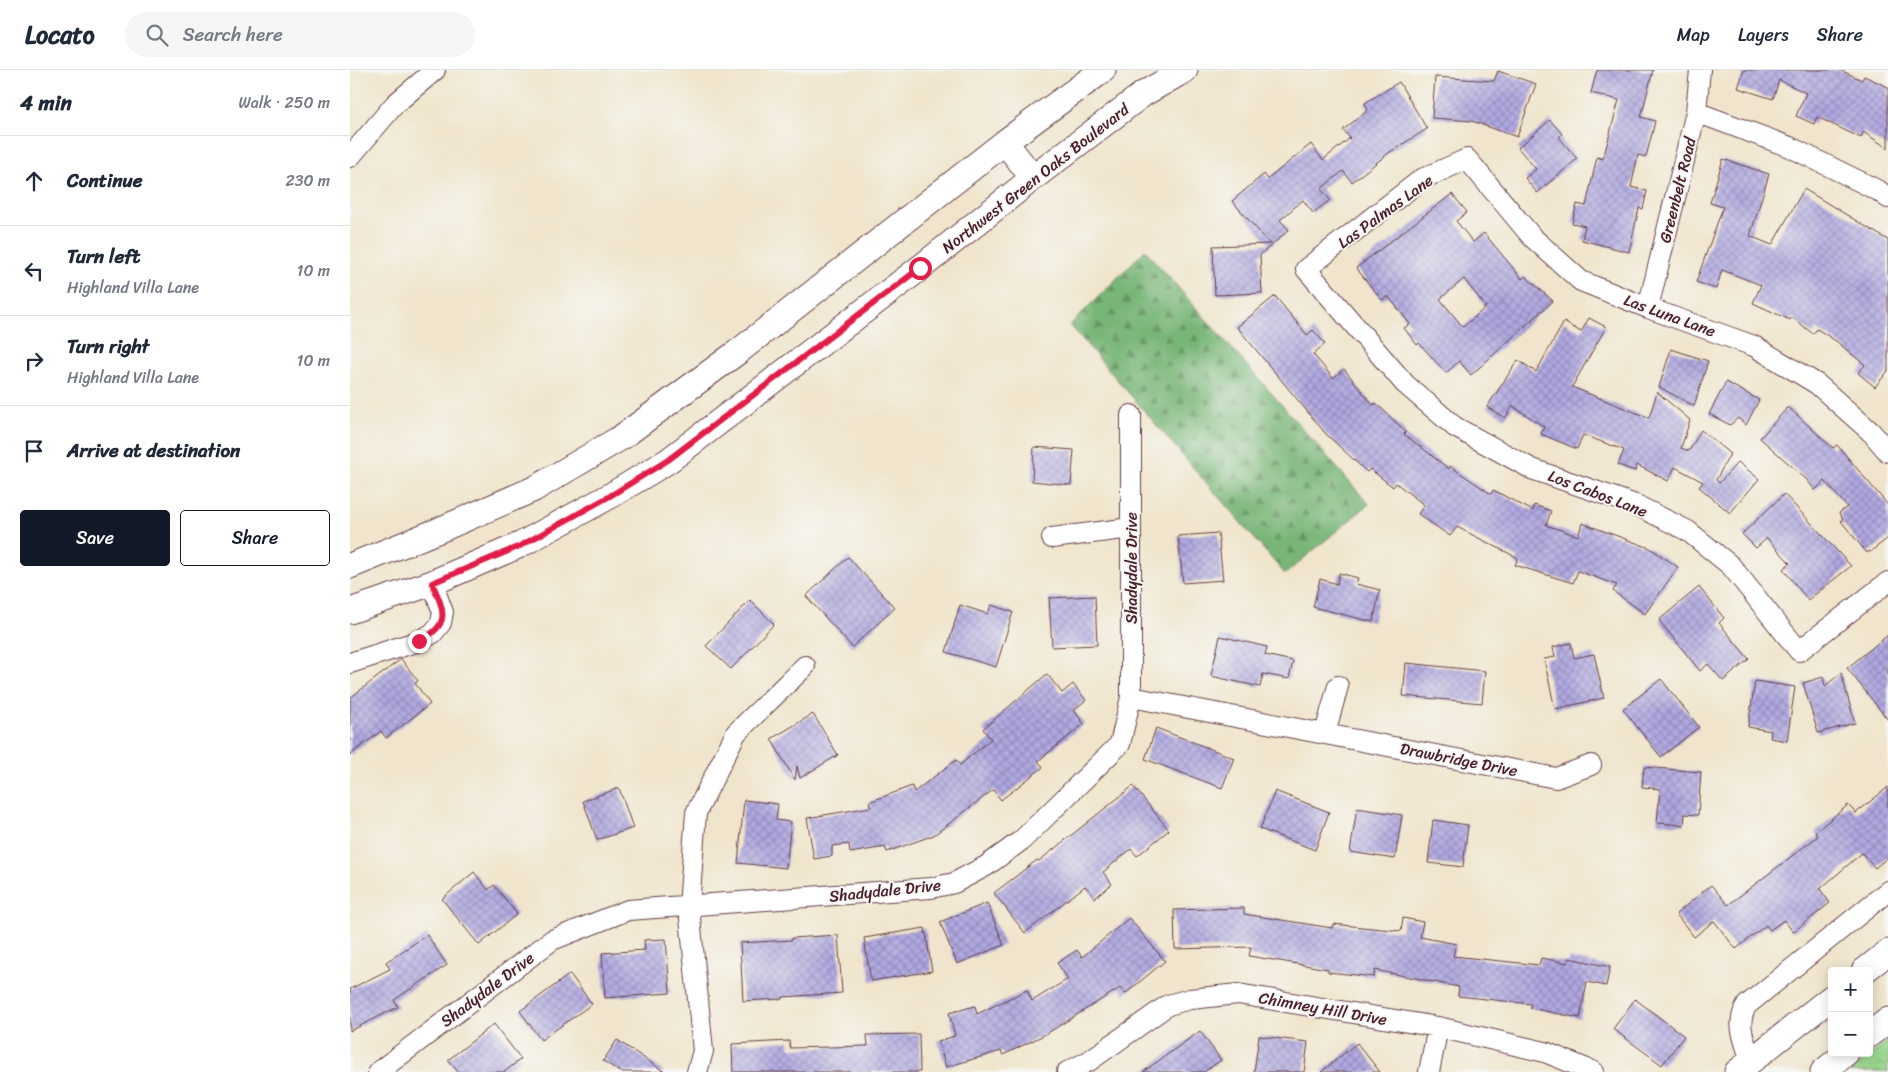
<!DOCTYPE html>
<meta charset="utf-8">
<style>
:root{--surface:#fff;--page:#f6f6f7;--text:#1f2937;--muted:#747a83;--line:#e0e1e3;--accent:#111827}
body{margin:0;font-family:Sriracha,sans-serif;background:var(--page);color:var(--text)}
.controls{position:absolute;right:15px;bottom:15px;display:grid;overflow:hidden;border-radius:5px;box-shadow:0 2px 12px #0003}
.controls button{width:45px;height:45px;display:grid;place-items:center;padding:0;border:0;border-bottom:1px solid var(--line);background:var(--surface);color:var(--text);font:25px sans-serif}
.stop{position:absolute;width:15px;height:15px;margin:-11px;border:4px solid #e11d48;border-radius:50%;background:#fff}
.stop.end{background:#e11d48;border-color:#fff;box-shadow:0 1px 5px #0008}
.list{margin:0;padding:0;list-style:none}
h2{display:flex;justify-content:space-between;align-items:center;height:65px;margin:0;padding:0 20px;font-size:21px}
h2 small{font-size:16px;font-weight:400;color:var(--muted)}
.list li{display:grid;grid-template-columns:32px 1fr auto;gap:15px;align-items:center;box-sizing:border-box;height:90px;padding:0 20px;border-top:1px solid var(--line)}
.list b{display:block;font-size:19px;white-space:nowrap}
.list p{margin:0;font-size:16px;white-space:nowrap;color:var(--muted)}
.list em{font-size:16px;font-style:normal;color:var(--muted)}
.actions{display:flex;gap:10px;padding:15px 20px}
.actions a{flex:1;padding:11px 0;border:1px solid var(--accent);border-radius:5px;text-align:center;font-size:18px;color:var(--accent)}
.actions .main{background:var(--accent);color:#fff}
.icon{flex:none;width:28px;height:28px;fill:none;stroke:currentColor;stroke-width:2;stroke-linecap:round;stroke-linejoin:round}
.map{position:relative;flex:none;width:1538px;height:1002px;overflow:hidden}
header{display:flex;align-items:center;gap:30px;box-sizing:border-box;height:70px;padding:0 25px;background:var(--surface);border-bottom:1px solid var(--line)}
header strong{font-size:24px}
nav{display:flex;gap:28px;margin-inline-start:auto;font-size:18px}
.search{width:350px;height:45px;background:var(--page);display:flex;align-items:center;gap:12px;box-sizing:border-box;padding:0 18px;border-radius:28px;color:var(--muted);font-size:19px}
main{display:flex}
aside{flex:1;background:var(--surface)}
.map>svg:first-child{display:block}
.forest{fill:url(#forest-firs);stroke:#616a51}
.park{fill:url(#park-crowns);stroke:#707a5b}
.building{fill:url(#building-cross-hatch);fill-rule:evenodd}
.lines{fill:none;stroke-linecap:round;stroke-linejoin:round}
.minor-casing{stroke:#633d43;stroke-width:22}
.major-casing{stroke:#633d43;stroke-width:27}
.minor{stroke:#fff;stroke-width:20}
.major{stroke:#fff;stroke-width:25}
.route{stroke:#e11d48;stroke-width:6}
.labels{text-anchor:middle;stroke-width:4;stroke-linejoin:round;paint-order:stroke}
.street-label{font-size:16px;fill:#4a1f2b;stroke:#f6f6f2}
</style>
<header>
<strong>Locato</strong>
<div class="search"><svg class="icon" aria-label="search" viewBox="0 0 24 24"><circle cx="10" cy="10" r="6"/><path d="M15 15l6 6"/></svg>Search here</div>
<nav><a>Map</a><a>Layers</a><a>Share</a></nav>
</header>
<main>
<aside>
<h2>4 min<small>Walk · 250 m</small></h2>
<ul class="list">
<li><svg class="icon" aria-label="ahead" viewBox="0 0 24 24"><path d="M12 20V5M6 11l6-6 6 6"/></svg><div><b>Continue</b></div><em>230 m</em></li>
<li><svg class="icon" aria-label="left" viewBox="0 0 24 24"><path d="M17 20v-9H6M10 6l-5 5 5 5"/></svg><div><b>Turn left</b><p>Highland Villa Lane</p></div><em>10 m</em></li>
<li><svg class="icon" aria-label="right" viewBox="0 0 24 24"><path d="M7 20v-9h11M14 6l5 5-5 5"/></svg><div><b>Turn right</b><p>Highland Villa Lane</p></div><em>10 m</em></li>
<li><svg class="icon" aria-label="arrive" viewBox="0 0 24 24"><path d="M6 21V4h12l-3 4 3 4H6"/></svg><div><b>Arrive at destination</b></div></li>
</ul>
<div class="actions"><a class="main">Save</a><a>Share</a></div>
</aside>
<div class="map">
<svg width="1538" height="1002" viewBox="0 0 1538 1002">
<defs>
<pattern id="forest-firs" width="22" height="20" patternUnits="userSpaceOnUse" patternTransform="scale(1.25)"><rect width="22" height="20" fill="#78b677"/><path d="M5 1l3.5 6h-7zM16 11l3.5 6h-7z" fill="#649362"/></pattern>
<pattern id="park-crowns" width="20" height="18" patternUnits="userSpaceOnUse" patternTransform="scale(1.25)"><rect width="20" height="18" fill="#96d58b"/><path d="M2 6a3 3 0 1 1 6 0M12 15a3 3 0 1 1 6 0" fill="none" stroke="#83b678"/></pattern>
<pattern id="building-cross-hatch" width="8" height="8" patternUnits="userSpaceOnUse" patternTransform="scale(1.25)"><rect width="8" height="8" fill="#b0a9e1"/><path d="M0 0l8 8M0 8l8-8" fill="none" stroke="#9189b7"/></pattern>
</defs>
<rect width="100%" height="100%" fill="#f6f6f2"/>
<filter id="ink" filterUnits="userSpaceOnUse"><feTurbulence type="fractalNoise" baseFrequency=".02" numOctaves="2"/><feDisplacementMap in="SourceGraphic" scale="10" xChannelSelector="R" yChannelSelector="G"/><feConvolveMatrix kernelMatrix="1 2 1 2 8 2 1 2 1" color-interpolation-filters="sRGB"/></filter>
<filter id="wash" filterUnits="userSpaceOnUse"><feTurbulence type="fractalNoise" baseFrequency=".0096" numOctaves="4" result="noise"/><feDisplacementMap in="SourceGraphic" scale="20" xChannelSelector="R" yChannelSelector="G"/><feGaussianBlur stdDeviation="1.12" result="paint"/><feColorMatrix in="noise" values="0 0 0 0 0 0 0 0 0 0 0 0 0 0 0 0 0 1.4 0 .05"/><feComposite in="paint" operator="in"/></filter>
<g filter="url(#wash)">
<rect width="100%" height="100%" fill="#f0e5cc"/>
<path class="forest" d="M 795,180 L 1019,434 L 935,504 L 720,255 Z"/>
<path class="park" d="M 1538,971 L 1538,1002 L 1499,1002 Z"/>
<g id="blocks">
<path class="building" d="M 1247,0 L 1303,0 L 1291,47 L 1305,51 L 1296,87 L 1288,85 L 1281,117 L 1297,121 L 1293,139 L 1289,138 L 1279,182 L 1232,170 L 1235,156 L 1222,153 L 1227,134 L 1236,136 L 1247,87 L 1253,89 L 1269,30 L 1241,23 Z
M 1394,0 L 1490,0 L 1512,10 L 1514,6 L 1538,17 L 1538,78 L 1513,62 L 1511,68 L 1467,47 L 1464,54 L 1446,46 L 1456,23 L 1429,10 L 1423,29 L 1388,18 Z
M 1148,1 L 1186,14 L 1167,67 L 1122,51 L 1082,48 L 1085,7 L 1144,11 Z
M 1049,12 L 1077,59 L 1040,82 L 1002,112 L 993,101 L 971,119 L 980,130 L 963,143 L 953,130 L 930,150 L 939,160 L 910,185 L 912,223 L 865,225 L 863,176 L 920,174 L 882,131 L 914,104 L 918,109 L 961,74 L 973,90 L 1000,68 L 993,60 L 1018,40 L 1015,33 Z
M 1200,50 L 1212,64 L 1209,67 L 1227,89 L 1187,123 L 1175,108 L 1186,99 L 1168,78 Z
M 1373,89 L 1419,104 L 1400,166 L 1422,175 L 1454,119 L 1538,170 L 1538,301 L 1525,317 L 1508,303 L 1515,295 L 1486,271 L 1467,259 L 1463,264 L 1442,247 L 1440,250 L 1403,233 L 1411,215 L 1372,200 L 1366,219 L 1346,212 L 1373,137 L 1360,133 Z
M 1102,124 L 1117,142 L 1106,151 L 1123,172 L 1134,163 L 1172,209 L 1175,206 L 1203,231 L 1121,305 L 1109,291 L 1096,303 L 1069,273 L 1067,275 L 1054,258 L 1060,254 L 1038,226 L 1032,230 L 1006,198 ZM 1114,209 L 1136,237 L 1113,257 L 1090,229 Z
M 925,226 L 957,265 L 963,260 L 975,274 L 963,284 L 983,308 L 994,299 L 1023,335 L 1026,333 L 1056,362 L 1054,364 L 1099,399 L 1100,396 L 1141,424 L 1143,420 L 1183,441 L 1184,435 L 1201,441 L 1196,455 L 1228,466 L 1232,453 L 1300,478 L 1328,497 L 1295,544 L 1263,521 L 1267,515 L 1228,501 L 1223,513 L 1165,495 L 1168,488 L 1107,457 L 1100,466 L 1068,444 L 1074,435 L 1046,413 L 1043,417 L 1020,399 L 1017,402 L 976,364 L 887,257 Z
M 1239,248 L 1256,257 L 1222,317 L 1299,348 L 1307,322 L 1340,350 L 1331,378 L 1339,381 L 1351,360 L 1380,384 L 1366,410 L 1369,413 L 1388,392 L 1409,409 L 1380,443 L 1349,417 L 1353,412 L 1325,397 L 1318,411 L 1287,395 L 1285,401 L 1268,395 L 1274,380 L 1233,365 L 1227,379 L 1191,364 L 1194,357 L 1163,336 L 1155,348 L 1137,337 L 1168,290 L 1186,302 L 1214,252 L 1231,262 Z
M 1321,279 L 1358,291 L 1344,336 L 1309,317 Z
M 1376,312 L 1409,330 L 1396,355 L 1388,348 L 1380,355 L 1359,344 Z
M 1438,337 L 1483,378 L 1487,375 L 1538,435 L 1538,468 L 1520,482 L 1519,481 L 1517,483 L 1491,451 L 1493,449 L 1489,443 L 1497,437 L 1475,411 L 1465,420 L 1457,410 L 1410,368 Z
M 684,377 L 724,380 L 721,415 L 682,411 Z
M 1434,424 L 1501,496 L 1458,530 L 1433,499 L 1440,493 L 1417,468 L 1406,478 L 1392,464 Z
M 868,463 L 873,510 L 833,513 L 828,466 Z
M 498,487 L 545,538 L 502,577 L 456,526 Z
M 989,503 L 1008,508 L 1006,514 L 1030,520 L 1023,552 L 963,537 L 970,509 L 987,514 Z
M 1349,517 L 1374,548 L 1369,553 L 1399,589 L 1373,611 L 1358,594 L 1350,601 L 1309,550 Z
M 745,526 L 747,575 L 702,577 L 699,528 Z
M 400,530 L 424,554 L 381,599 L 356,576 Z
M 610,535 L 638,544 L 641,535 L 663,542 L 646,597 L 596,582 Z
M 1538,565 L 1538,650 L 1497,598 Z
M 870,566 L 917,577 L 915,585 L 943,591 L 939,609 L 913,604 L 910,617 L 861,606 Z
M 1221,573 L 1224,588 L 1244,584 L 1254,628 L 1205,639 L 1194,589 L 1205,587 L 1203,577 Z
M 51,589 L 68,611 L 65,613 L 80,634 L 36,668 L 31,661 L 0,685 L 0,628 Z
M 1056,593 L 1135,601 L 1132,633 L 1053,626 Z
M 1491,603 L 1505,653 L 1468,663 L 1453,613 L 1473,607 L 1475,616 Z
M 697,604 L 712,623 L 723,614 L 736,630 L 724,640 L 734,654 L 688,691 L 693,697 L 651,730 L 643,720 L 584,765 L 537,782 L 535,777 L 500,783 L 499,774 L 482,776 L 482,786 L 464,789 L 457,748 L 521,737 L 519,732 L 562,716 L 564,722 L 606,690 L 610,695 L 641,669 L 633,659 Z
M 1311,609 L 1349,657 L 1311,687 L 1273,639 Z
M 1405,611 L 1445,617 L 1437,671 L 1420,668 L 1421,661 L 1398,657 Z
M 463,644 L 488,685 L 450,708 L 447,696 L 445,710 L 421,669 Z
M 806,658 L 884,688 L 872,718 L 795,689 Z
M 1294,697 L 1351,702 L 1348,745 L 1335,744 L 1334,755 L 1307,753 L 1310,719 L 1292,717 Z
M 783,716 L 819,760 L 787,786 L 781,779 L 753,802 L 762,814 L 745,828 L 735,816 L 675,863 L 644,823 L 687,790 L 689,791 Z
M 1538,717 L 1538,787 L 1525,798 L 1512,783 L 1470,819 L 1480,833 L 1443,862 L 1434,850 L 1420,860 L 1416,855 L 1386,879 L 1364,851 L 1344,867 L 1326,844 L 1361,815 L 1378,835 L 1468,766 L 1465,762 L 1498,735 L 1506,743 Z
M 269,718 L 283,758 L 247,770 L 233,731 Z
M 925,721 L 979,742 L 965,780 L 910,759 Z
M 394,730 L 428,734 L 426,750 L 441,752 L 436,798 L 388,793 Z
M 1007,738 L 1052,745 L 1045,789 L 1000,782 Z
M 1083,750 L 1118,755 L 1113,797 L 1078,793 Z
M 124,802 L 138,820 L 144,815 L 167,844 L 129,875 L 92,829 Z
M 637,833 L 654,875 L 607,894 L 590,852 Z
M 894,838 L 894,844 L 982,858 L 983,854 L 1051,861 L 1053,848 L 1073,852 L 1070,867 L 1106,874 L 1103,886 L 1189,895 L 1191,888 L 1218,893 L 1219,888 L 1260,897 L 1256,916 L 1237,912 L 1230,948 L 1180,938 L 1181,934 L 1108,926 L 1109,917 L 1025,900 L 1024,907 L 978,902 L 978,899 L 899,886 L 901,877 L 825,879 L 824,840 Z
M 779,848 L 815,891 L 775,924 L 770,918 L 696,964 L 653,985 L 651,981 L 596,997 L 588,971 L 605,966 L 599,943 L 625,936 L 627,944 L 677,920 L 682,931 L 718,909 L 707,893 L 727,880 L 732,887 Z
M 575,858 L 582,901 L 521,911 L 514,868 Z
M 77,865 L 97,895 L 44,930 L 48,937 L 0,961 L 0,919 L 40,899 L 36,892 Z
M 488,865 L 492,923 L 433,927 L 433,929 L 393,931 L 390,873 L 442,870 L 442,868 Z
M 316,869 L 320,923 L 255,928 L 252,883 L 295,880 L 294,870 Z
M 220,904 L 242,934 L 191,970 L 170,941 Z
M 1285,929 L 1334,966 L 1312,995 L 1263,959 Z
M 144,954 L 171,989 L 154,1002 L 108,1002 L 98,990 Z
M 850,961 L 871,990 L 854,1002 L 793,1002 Z
M 569,964 L 570,1002 L 383,1002 L 382,974 L 439,971 L 440,978 L 518,976 L 517,965 Z
M 909,966 L 958,972 L 954,1002 L 904,1002 Z
M 267,970 L 315,1002 L 271,1002 L 253,991 Z
M 1007,973 L 1030,1002 L 971,1002 Z"/>
</g>
</g>
<g filter="url(#ink)">
<use href="#blocks" fill-opacity="0" stroke="#633d43" stroke-width="1"/>
<g class="lines">
<defs>
<path id="minor" d="M 1346,42 L 1440,77 L 1529,121 L 1538,128
M 0,87 L 45,34 L 85,0
M 1298,238 L 1346,42 L 1350,0
M 1538,382 L 1521,362 L 1467,314 L 1404,276 L 1298,238 L 1231,211 L 1182,167 L 1117,89 L 1072,109 L 956,199 L 1055,314 L 1105,357 L 1182,399 L 1288,436 L 1338,461 L 1381,496 L 1449,581 L 1538,512
M 702,468 L 781,458
M 0,593 L 69,571 L 83,563 L 91,553 L 93,542 L 82,513
M 781,627 L 1206,708 L 1241,695
M 975,663 L 988,616
M 1401,991 C 1395,971 1385,954 1397,935 L 1538,821
M 28,1002 L 202,870 L 278,840 L 581,818 L 604,813 L 636,796 L 672,770 L 770,674 L 781,627 L 781,345
M 347,1002 L 353,981 L 339,837 L 346,743 L 386,663 L 455,596
M 717,1002 L 739,991 L 818,935 L 840,929 L 888,924 L 1088,957 L 1195,982 L 1244,1002
M 1079,1002 L 1088,957"/>
<path id="major" d="M 655,72 L 683,108
M 0,496 L 87,461 L 184,419 L 272,367 L 389,281 L 655,72 L 753,0
M 0,541 L 82,513 L 170,475 L 260,426 L 318,391 L 570,198 L 683,108 L 793,24 L 835,0
M 1514,901 L 1538,882
M 1519,965 L 1538,950
M 1387,1002 L 1482,927
M 1473,1002 L 1496,983"/>
</defs>
<use href="#minor" class="minor-casing"/>
<use href="#major" class="major-casing"/>
<use href="#minor" class="minor"/>
<use href="#major" class="major"/>
</g>
</g>
<g class="lines" filter="url(#ink)">
<path class="route" d="M 69,571 C 102,555 94,540 82,513 L 170,476 L 260,426 L 318,390 L 570,198"/>
</g>
<g class="labels">
<g class="street-label">
<text transform="translate(685 108) rotate(-38)" y="6">Northwest Green Oaks Boulevard</text>
<text transform="translate(1327 120) rotate(-76)" y="6">Greenbelt Road</text>
<text transform="translate(1035 141) rotate(-36)" y="6">Las Palmas Lane</text>
<text transform="translate(1320 245) rotate(20)" y="6">Las Luna Lane</text>
<text transform="translate(1248 423) rotate(21)" y="6">Los Cabos Lane</text>
<text transform="translate(781 498) rotate(-90)" y="6">Shadydale Drive</text>
<text transform="translate(1109 689) rotate(11)" y="6">Drawbridge Drive</text>
<text transform="translate(535 820) rotate(-6)" y="6">Shadydale Drive</text>
<text transform="translate(137 919) rotate(-37)" y="6">Shadydale Drive</text>
<text transform="translate(973 938) rotate(10)" y="6">Chimney Hill Drive</text>
</g>
</g>
</svg>
<div class="controls">
<button>+</button>
<button>−</button>
</div>
<div class="stop" style="left:570px;top:198px"></div>
<div class="stop end" style="left:69px;top:571px"></div>
</div>
</main>
